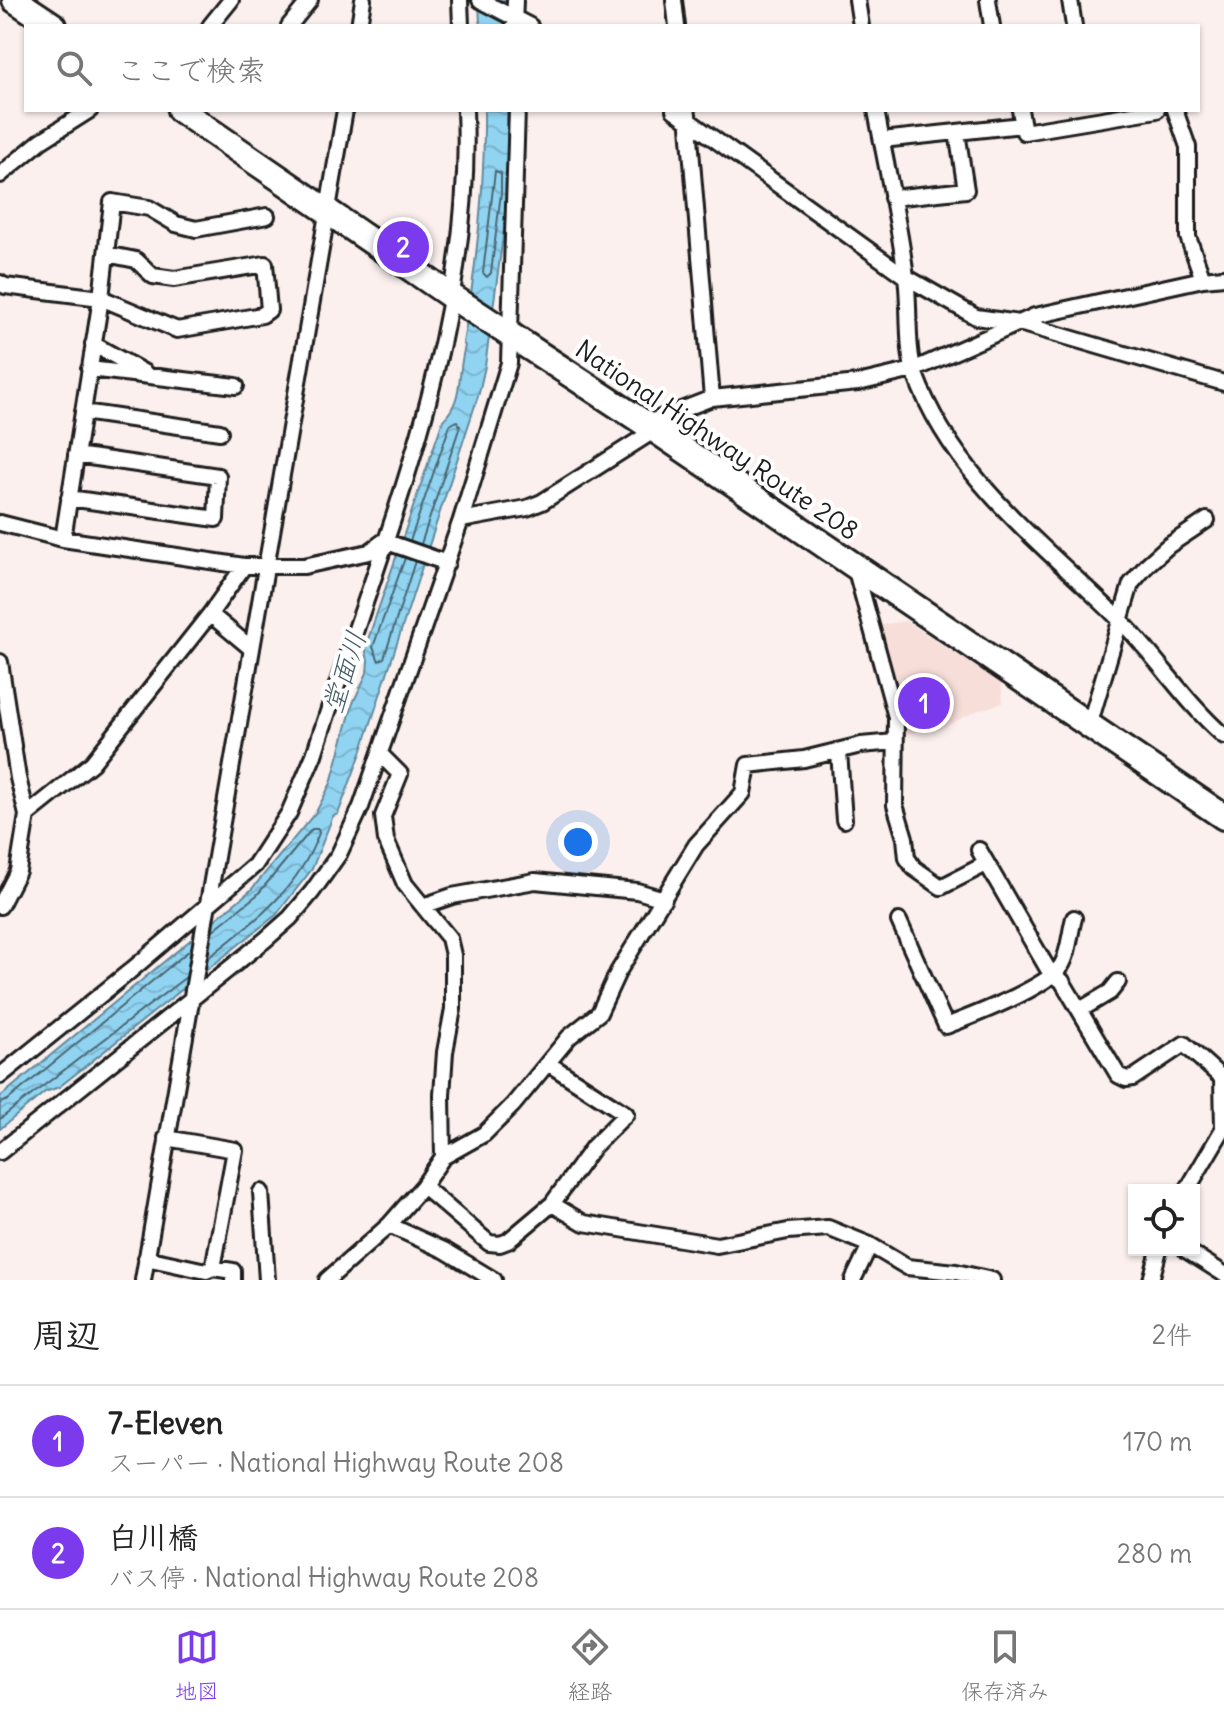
<!DOCTYPE html>
<html lang="ja">
<meta charset="utf-8">
<style>
:root{--surface:#fff;--page:#f2f2f2;--text:#222;--muted:#767676;--line:#e0e0e0;--accent:#7c3aed}
body{margin:0;font-family:Delius,"Klee One",sans-serif;background:var(--page);color:var(--text)}
.controls{position:absolute;right:24px;bottom:24px;display:grid;overflow:hidden;border-radius:0px;box-shadow:0 2px 6px #0004}
.controls button{width:72px;height:72px;display:grid;place-items:center;padding:0;border:0;border-bottom:2px solid var(--line);background:var(--surface);color:var(--text);font:40px sans-serif}
.you{position:absolute;left:578px;top:842px;width:28px;height:28px;margin:-20px;border:6px solid #fff;border-radius:50%;background:#1a73e8;box-shadow:0 0 0 12px #1a73e833}
.badge{display:grid;place-items:center;width:52px;height:52px;border-radius:50%;background:var(--accent);color:#fff;font-size:26px;font-weight:700}
.pin{position:absolute;translate:-50% -50%;border:4px solid #fff;box-shadow:0 2px 8px #0006}
.list{margin:0;padding:0;list-style:none}
h2{display:flex;justify-content:space-between;align-items:center;height:104px;margin:0;padding:0 32px;font-size:34px}
h2 small{font-size:26px;font-weight:400;color:var(--muted)}
.list li{display:grid;grid-template-columns:52px 1fr auto;gap:24px;align-items:center;box-sizing:border-box;height:112px;padding:0 32px;border-top:2px solid var(--line)}
.list b{display:block;font-size:30px;white-space:nowrap}
.list p{margin:0;font-size:26px;white-space:nowrap;color:var(--muted)}
.list em{font-size:26px;font-style:normal;color:var(--muted)}
.icon{flex:none;width:44px;height:44px;fill:none;stroke:currentColor;stroke-width:2;stroke-linecap:round;stroke-linejoin:round}
.map{position:relative;flex:none;width:1224px;height:1280px;overflow:hidden}
.search{position:absolute;background:var(--surface);box-shadow:0 2px 6px #0004;left:24px;right:24px;top:24px;height:88px;display:flex;align-items:center;gap:20px;box-sizing:border-box;padding:0 28px;border-radius:0px;color:var(--muted);font-size:30px}
.sheet{height:328px;background:var(--surface)}
nav{display:flex;justify-content:space-around;align-items:center;box-sizing:border-box;height:112px;border-top:2px solid var(--line);background:var(--surface);font-size:22px;color:var(--muted)}
nav a{display:grid;justify-items:center;gap:4px}
nav .on{color:var(--accent)}
.map>svg:first-child{display:block}
.built{fill:#f7ded9}
.water{fill:url(#water-waves);stroke:#628a9c;stroke-width:2}
.lines{fill:none;stroke-linecap:round;stroke-linejoin:round}
.shore{stroke:#4a6672;stroke-width:2}
.minor-casing{stroke:#1c1c1c;stroke-width:20}
.trunk-casing{stroke:#1c1c1c;stroke-width:30}
.minor{stroke:#fff;stroke-width:14}
.trunk{stroke:#fff;stroke-width:24}
.labels{text-anchor:middle;stroke-width:8;stroke-linejoin:round;paint-order:stroke}
.street-label{font-size:26px;fill:#1c1c1c;stroke:#fff}
.water-label{font-size:28px;font-style:italic;fill:#455c67;stroke:#fff}
</style>
<div class="map">
<svg width="1224" height="1280" viewBox="0 0 1224 1280">
<defs>
<pattern id="water-waves" width="16" height="10" patternUnits="userSpaceOnUse" patternTransform="scale(2)"><rect width="16" height="10" fill="#90d4f2"/><path d="M0 5q4-4 8 0t8 0" fill="none" stroke="#7cb5cf"/></pattern>
</defs>
<rect width="100%" height="100%" fill="#fbf0ee"/>
<filter id="ink" filterUnits="userSpaceOnUse"><feTurbulence type="fractalNoise" baseFrequency=".0125" numOctaves="2"/><feDisplacementMap in="SourceGraphic" scale="16" xChannelSelector="R" yChannelSelector="G"/><feConvolveMatrix kernelMatrix="1 2 1 2 8 2 1 2 1" color-interpolation-filters="sRGB"/></filter>
<g filter="url(#ink)">
<path class="built" d="M 906,621 L 1001,683 L 1003,703 L 979,710 L 939,729 L 904,734 L 896,687 L 876,626 Z"/>
<path class="water" d="M 479,0 L 504,0 L 505,26 L 480,26 Z
M 484,110 L 507,110 L 509,193 L 485,366 L 479,393 L 361,753 L 338,814 L 333,816 L 312,869 L 276,915 L 59,1087 L 45,1092 L 0,1129 L 0,1097 L 251,890 L 316,812 L 331,783 L 353,703 L 367,673 L 368,660 L 365,648 L 443,420 C 464,400 457,373 465,346 L 463,343 C 477,265 485,189 484,110 Z"/>
<g class="lines">
<path class="shore" d="M 495,171 L 501,173 L 501,193 L 491,273 L 487,277 L 483,273 Z
M 410,541 L 450,425 L 457,421 L 460,426 L 421,544
M 405,558 L 373,647 L 379,661 L 384,658 L 415,561
M 208,958 C 254,922 298,890 319,833 L 318,829 L 312,829 L 257,895 L 212,931
M 0,1103 L 8,1100 L 191,949
M 0,1119 L 186,977"/>
<defs>
<path id="minor" d="M 460,0 L 461,26
M 480,0 L 530,26
M 674,0 L 677,26
M 857,0 L 861,26
M 988,0 L 992,26
M 1070,0 L 1074,26
M 210,26 L 231,0
M 289,26 L 310,0
M 359,26 L 363,0
M 514,26 L 515,0
M 674,110 L 906,277 L 976,317 L 1019,323 L 1224,383
M 876,110 C 886,166 899,221 906,277 C 910,305 906,350 915,374 C 953,478 1043,544 1119,619 C 1156,656 1184,701 1224,736
M 1020,110 L 1024,132 L 1157,110
M 1175,110 L 1188,147 L 1188,237 L 1203,279
M 688,114 L 712,398
M 882,140 L 1022,125
M 0,175 L 41,141 L 90,110
M 892,198 L 966,190 L 957,132
M 0,283 L 5,286 L 101,298 L 177,330 L 262,315 L 269,310 L 265,264 L 174,279 L 153,276 L 136,260 L 106,254
M 93,344 L 145,373
M 89,369 L 236,386
M 83,412 L 220,432
M 645,424 L 712,398 L 858,383 L 913,370 L 1035,316 L 1203,279 L 1224,277
M 69,498 L 216,519 L 218,476 L 76,455
M 461,520 L 527,508 L 542,502 L 655,430
M 0,523 L 63,539 L 244,566 L 304,566 L 369,552 L 384,541
M 63,539 L 101,298 L 112,202 L 149,208 L 176,224 L 196,229 L 267,216
M 384,541 L 447,563
M 855,567 L 896,717 L 895,805 L 905,838 L 907,858 L 914,868 L 941,887 L 986,864
M 210,614 L 252,649
M 0,662 L 18,778 L 27,815 L 18,871 L 0,906
M 1089,726 L 1131,584 L 1148,564 L 1168,546 L 1207,520
M 839,752 L 844,820
M 381,755 L 400,774 L 383,816 L 386,840 L 405,884 L 449,938 L 453,955 L 453,1009 L 445,1052 L 442,1095 L 443,1157
M 27,815 L 92,763 L 210,614 L 244,566
M 979,850 L 1049,971 L 1062,981 L 1118,1075 L 1126,1079 L 1133,1078 L 1184,1044 L 1222,1078 L 1223,1129 L 1187,1190
M 423,906 L 452,896 L 535,881 L 637,891 L 664,899
M 899,921 L 946,1026 C 972,1016 1046,988 1061,966 C 1069,954 1070,932 1074,918
M 1080,1010 L 1110,992 L 1118,982
M 549,1064 L 626,1114 L 593,1147 L 552,1204
M 0,1076 L 129,972 L 255,865 L 289,813 L 314,755 C 380,546 475,334 465,110
M 166,1138 L 235,1150 L 213,1268 L 233,1271 L 233,1280
M 0,1152 L 265,940 L 290,918 L 312,892 L 339,854 L 361,807 L 461,520 L 509,363 L 517,110
M 423,1186 L 489,1243 L 500,1244 L 508,1241 L 552,1204 L 584,1223 L 717,1245 L 788,1231 L 828,1228 L 870,1245 L 907,1267 L 956,1272 L 992,1280
M 261,1192 L 267,1280
M 389,1225 L 446,1251 L 494,1280
M 1186,1250 L 1224,1274
M 146,1258 L 206,1271 L 213,1268
M 143,1280 L 345,110
M 327,1280 L 389,1225 L 423,1186 L 443,1157 L 484,1134 L 513,1105 L 569,1037 L 599,1013 L 618,972 L 696,845 L 743,793 L 748,765 L 804,759 L 861,745 L 895,742
M 853,1280 L 870,1245
M 1151,1280 L 1159,1250"/>
<path id="trunk" d="M 15,0 L 54,26
M 180,110 L 451,296 L 655,430 L 1224,817"/>
</defs>
<use href="#minor" class="minor-casing"/>
<use href="#trunk" class="trunk-casing"/>
<use href="#minor" class="minor"/>
<use href="#trunk" class="trunk"/>
</g>
</g>
<g class="labels">
<g class="street-label">
<text transform="translate(717 440) rotate(34)" y="9">National Highway Route 208</text>
</g>
<g class="water-label">
<text transform="translate(344 672) rotate(-72)" y="10">堂面川</text>
</g>
</g>
</svg>
<div class="controls">
<button><svg class="icon" aria-label="locate" viewBox="0 0 24 24"><circle cx="12" cy="12" r="6"/><path d="M12 2v4M12 18v4M2 12h4M18 12h4"/></svg></button>
</div>
<div class="you"></div>
<div class="pin badge" style="left:924px;top:703px">1</div>
<div class="pin badge" style="left:403px;top:247px">2</div>
<div class="search"><svg class="icon" aria-label="search" viewBox="0 0 24 24"><circle cx="10" cy="10" r="6"/><path d="M15 15l6 6"/></svg>ここで検索</div>
</div>
<section class="sheet">
<h2>周辺<small>2件</small></h2>
<ul class="list">
<li><span class="badge">1</span><div><b>7-Eleven</b><p>スーパー · National Highway Route 208</p></div><em>170 m</em></li>
<li><span class="badge">2</span><div><b>白川橋</b><p>バス停 · National Highway Route 208</p></div><em>280 m</em></li>
</ul>
</section>
<nav>
<a class="on"><svg class="icon" aria-label="map" viewBox="0 0 24 24"><path d="M3 6l6-2 6 2 6-2v14l-6 2-6-2-6 2zM9 4v14M15 6v14"/></svg>地図</a>
<a><svg class="icon" aria-label="directions" viewBox="0 0 24 24"><path d="M12 3l9 9-9 9-9-9zM9 14v-3h6M13 9l2 2-2 2"/></svg>経路</a>
<a><svg class="icon" aria-label="saved" viewBox="0 0 24 24"><path d="M7 4h10v16l-5-4-5 4z"/></svg>保存済み</a>
</nav>
